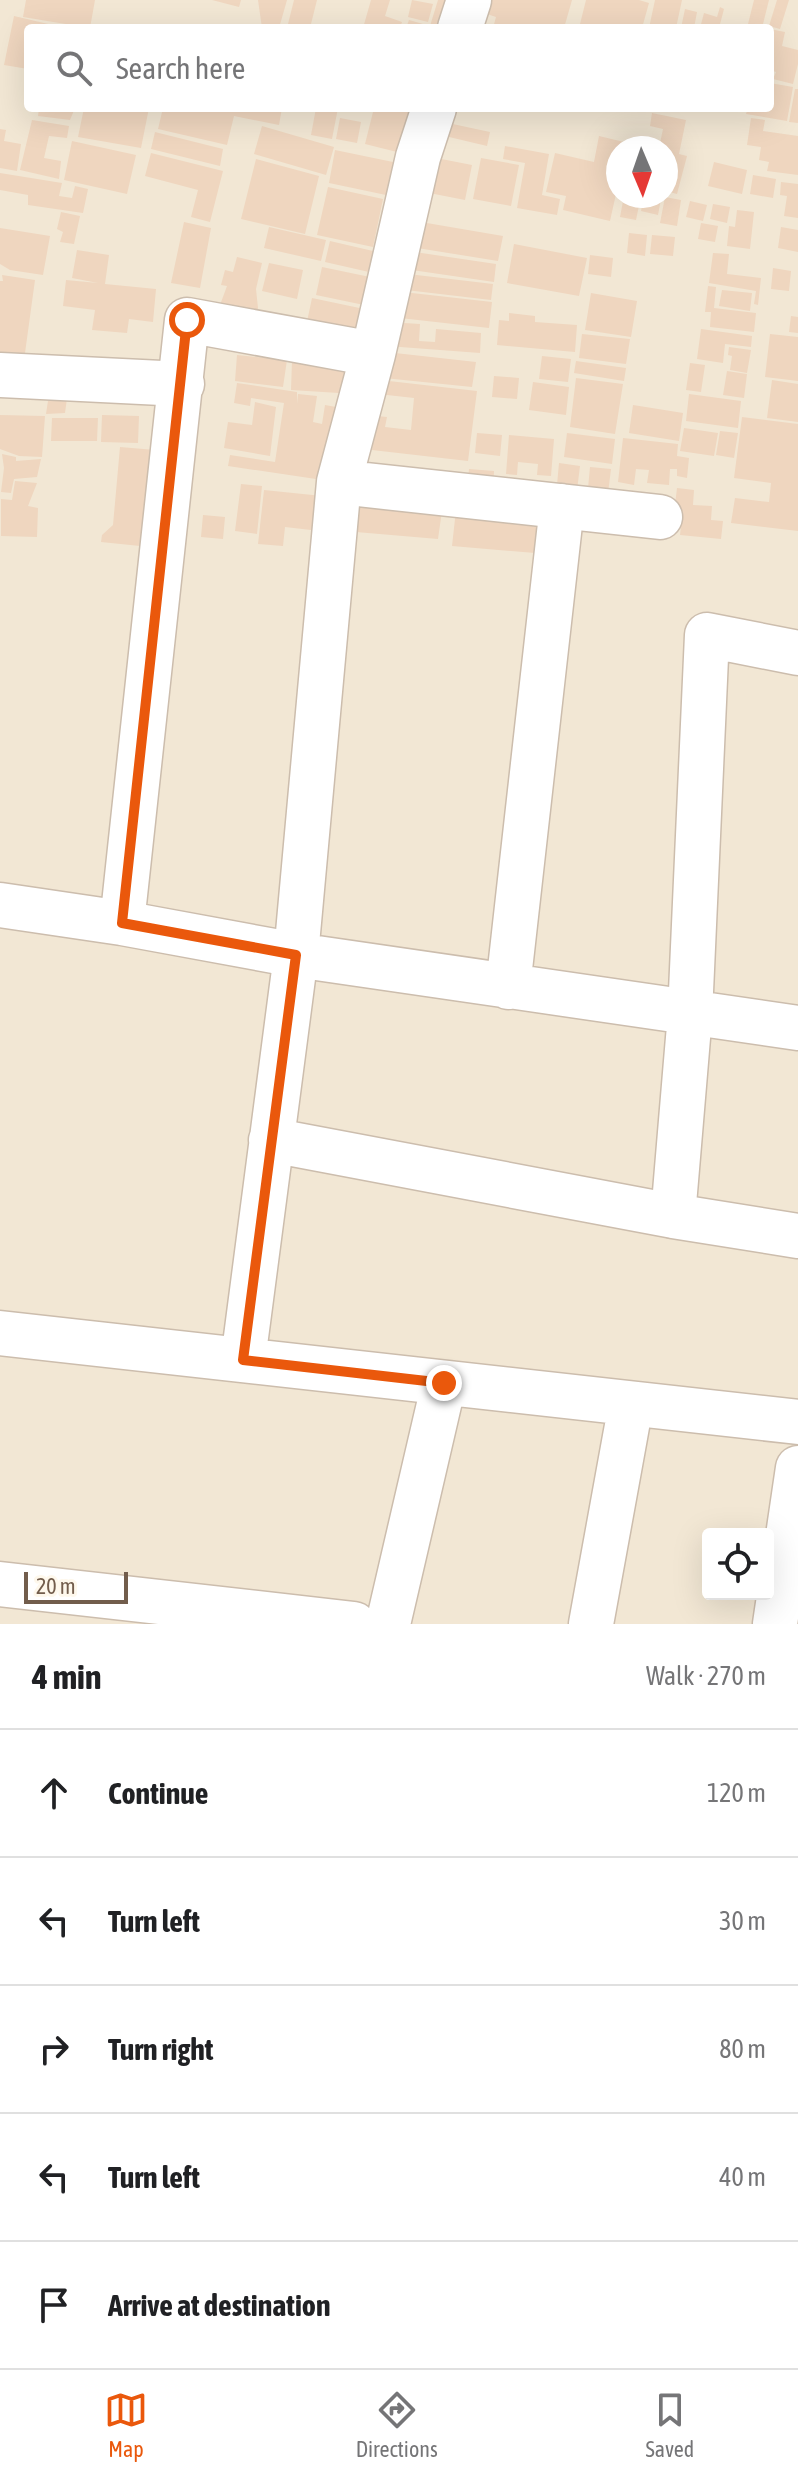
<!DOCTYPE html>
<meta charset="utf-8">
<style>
:root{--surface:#fff;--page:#f2f2f2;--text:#202124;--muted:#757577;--line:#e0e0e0;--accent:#ea580c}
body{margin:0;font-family:"Asap Condensed",sans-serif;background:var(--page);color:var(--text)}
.controls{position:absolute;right:24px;bottom:24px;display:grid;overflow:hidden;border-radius:8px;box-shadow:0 8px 32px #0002}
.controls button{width:72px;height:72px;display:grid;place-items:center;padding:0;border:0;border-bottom:2px solid var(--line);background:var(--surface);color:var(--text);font:40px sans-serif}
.compass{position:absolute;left:606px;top:136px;width:72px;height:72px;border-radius:50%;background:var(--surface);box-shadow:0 8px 32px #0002;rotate:178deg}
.scale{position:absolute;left:24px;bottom:20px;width:104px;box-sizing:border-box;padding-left:8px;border:4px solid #725d4c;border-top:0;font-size:22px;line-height:28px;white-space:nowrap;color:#725d4c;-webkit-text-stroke:6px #fef8ec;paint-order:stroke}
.stop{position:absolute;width:24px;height:24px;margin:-18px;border:6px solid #ea580c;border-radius:50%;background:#fff}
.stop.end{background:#ea580c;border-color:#fff;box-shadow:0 2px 8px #0008}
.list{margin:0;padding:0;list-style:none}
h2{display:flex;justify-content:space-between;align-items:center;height:104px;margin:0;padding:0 32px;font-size:34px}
h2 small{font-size:26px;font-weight:400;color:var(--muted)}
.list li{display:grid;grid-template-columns:52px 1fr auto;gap:24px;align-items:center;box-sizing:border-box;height:128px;padding:0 32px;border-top:2px solid var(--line)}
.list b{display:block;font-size:30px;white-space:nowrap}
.list em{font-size:26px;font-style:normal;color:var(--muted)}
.icon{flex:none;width:44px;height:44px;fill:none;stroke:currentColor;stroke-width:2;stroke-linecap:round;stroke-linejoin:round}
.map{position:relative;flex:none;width:798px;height:1624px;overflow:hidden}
.search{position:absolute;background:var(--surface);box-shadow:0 8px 32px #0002;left:24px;right:24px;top:24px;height:88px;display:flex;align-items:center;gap:20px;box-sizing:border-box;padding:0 28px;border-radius:8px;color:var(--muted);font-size:30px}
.sheet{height:744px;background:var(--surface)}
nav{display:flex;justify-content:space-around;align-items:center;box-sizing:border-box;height:112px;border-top:2px solid var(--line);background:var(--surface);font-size:22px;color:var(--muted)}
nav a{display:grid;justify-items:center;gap:4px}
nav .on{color:var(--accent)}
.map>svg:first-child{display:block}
.residential{fill:#f2e7d4;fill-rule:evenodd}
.building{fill:#efd6bf}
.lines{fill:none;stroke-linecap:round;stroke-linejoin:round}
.minor-casing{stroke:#ccbdad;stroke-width:47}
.minor{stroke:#fff;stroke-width:44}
.route{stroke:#ea580c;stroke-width:10}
</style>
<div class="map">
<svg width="798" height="1624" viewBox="0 0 798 1624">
<rect width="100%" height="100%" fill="#fbf5e6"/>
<path class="residential" d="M 0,0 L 798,0 L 798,1624 L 0,1624 ZM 28,28 L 770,28 L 770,108 L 28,108 ZM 618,148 L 666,148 L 666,196 L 618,196 ZM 708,1534 L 768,1534 L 768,1594 L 708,1594 Z"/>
<path class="building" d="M 26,0 L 95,0 L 90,28 L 23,17 Z
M 212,0 L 241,0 L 239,7 Z
M 258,0 L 287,0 L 279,28 L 262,28 Z
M 294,0 L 317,0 L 310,28 L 287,28 Z
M 371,0 L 390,0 L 385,16 L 402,22 L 400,28 L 363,28 Z
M 412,0 L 433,4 L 428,22 L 408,17 Z
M 438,0 L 457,0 L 449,28 L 406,28 L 409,20 L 430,26 Z
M 481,0 L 572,0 L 564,28 L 493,28 L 496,17 L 478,11 Z
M 586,0 L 639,0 L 649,3 L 642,28 L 579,28 Z
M 655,0 L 682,0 L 676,28 L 649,28 Z
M 754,0 L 769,0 L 762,28 L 747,28 Z
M 777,0 L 789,0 L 780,29 L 769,26 Z
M 720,7 L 724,9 L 719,28 L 700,28 L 704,13 L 717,17 Z
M 685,9 L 697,12 L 694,28 L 681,28 Z
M 14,16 L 61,27 L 28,28 L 28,69 L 4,65 Z
M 770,29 L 785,32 L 782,46 L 798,50 L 798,64 L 793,84 L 773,79 L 776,72 L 770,70 Z
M 770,83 L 793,87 L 787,121 L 746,114 L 748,108 L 770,108 Z
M 795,89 L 798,89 L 798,123 L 789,122 Z
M 39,108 L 75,108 L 70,120 L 38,116 Z
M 84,108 L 149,108 L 141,148 L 78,137 Z
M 163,108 L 227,108 L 237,110 L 237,108 L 282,108 L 279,125 L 234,116 L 227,145 L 158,129 Z
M 316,108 L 338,108 L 332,139 L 311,135 Z
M 374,108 L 421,108 L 409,155 L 365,144 Z
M 652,113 L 686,120 L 679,154 L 687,156 L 677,194 L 666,191 L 666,148 L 659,148 L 663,129 L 650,126 Z
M 340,118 L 361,122 L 357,143 L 336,139 Z
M 751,118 L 765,120 L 763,131 L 798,136 L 798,175 L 767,171 L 769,162 L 759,160 L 761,147 L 747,145 Z
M 32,120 L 69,126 L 67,138 L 49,136 L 44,158 L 61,161 L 59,179 L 20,170 Z
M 448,123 L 490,132 L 487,146 L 445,136 Z
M 262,126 L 334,147 L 326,175 L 254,154 Z
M 0,129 L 6,130 L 4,141 L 21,144 L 17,171 L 0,168 Z
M 155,132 L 223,149 L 220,166 L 151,149 Z
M 599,136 L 628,143 L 627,148 L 618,148 L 618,185 L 610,221 L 563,210 L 566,196 L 546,192 L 555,153 L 594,162 Z
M 72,141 L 136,155 L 127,194 L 64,180 Z
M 505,146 L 549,154 L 542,195 L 560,199 L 557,215 L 517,208 L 525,163 L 503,159 Z
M 335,150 L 393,162 L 386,195 L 329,183 Z
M 151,153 L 223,171 L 210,222 L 191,217 L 198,190 L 145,176 Z
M 426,156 L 472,165 L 465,200 L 419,191 Z
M 481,158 L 519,165 L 511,206 L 473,199 Z
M 256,159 L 319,176 L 305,234 L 241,219 Z
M 714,162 L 747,170 L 742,194 L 708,186 Z
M 0,173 L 62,183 L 59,196 L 72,198 L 75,186 L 88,189 L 83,213 L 28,205 L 28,195 L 0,190 Z
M 753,175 L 776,179 L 773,198 L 750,194 Z
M 781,182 L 798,184 L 798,218 L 784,216 L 787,196 L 780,195 Z
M 328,187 L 383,199 L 373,247 L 317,235 Z
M 624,196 L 641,196 L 636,220 L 620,217 Z
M 644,196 L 661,199 L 658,215 L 641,211 Z
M 665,197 L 681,200 L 677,226 L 660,223 Z
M 690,201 L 707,205 L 703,221 L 686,217 Z
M 713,204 L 730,207 L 727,223 L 710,219 Z
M 737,210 L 754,212 L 750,249 L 727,246 L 729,226 L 735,227 Z
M 61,212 L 80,216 L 74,244 L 60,242 L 63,232 L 57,229 Z
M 415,221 L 503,236 L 498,261 L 411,247 Z
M 184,222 L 211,228 L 200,288 L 171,283 Z
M 701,223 L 718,226 L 715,242 L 698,239 Z
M 269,227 L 326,240 L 321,261 L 264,248 Z
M 781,227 L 798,230 L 798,252 L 778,248 Z
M 0,228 L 50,236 L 43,275 L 10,270 L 0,264 Z
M 629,233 L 647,235 L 645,256 L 627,253 Z
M 652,235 L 675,237 L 673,256 L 650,254 Z
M 330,241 L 373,251 L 369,272 L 325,262 Z
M 514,244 L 587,258 L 579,296 L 507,283 Z
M 77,250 L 109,255 L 105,284 L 156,289 L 153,322 L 129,319 L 127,333 L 92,330 L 95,310 L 63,306 L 66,280 L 98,283 L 72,278 Z
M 408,251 L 496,264 L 494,282 L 405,269 Z
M 713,253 L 729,254 L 727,274 L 761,278 L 758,305 L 754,304 L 756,291 L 709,283 Z
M 590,255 L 613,258 L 611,277 L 588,274 Z
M 237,257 L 262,263 L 256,289 L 258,308 L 254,326 L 220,305 L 227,286 L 221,285 L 225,270 L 233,272 Z
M 269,263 L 303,270 L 297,299 L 262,291 Z
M 322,267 L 370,277 L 364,305 L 316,295 Z
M 773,268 L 791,271 L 789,291 L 771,289 Z
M 408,274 L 493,284 L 491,300 L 406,290 Z
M 2,275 L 35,280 L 25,353 L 46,355 L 44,372 L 0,370 L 0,281 L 3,281 Z
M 708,286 L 716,287 L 714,308 L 756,313 L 754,332 L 710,327 L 711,312 L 705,312 Z
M 722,290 L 752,293 L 750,311 L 719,306 Z
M 403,292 L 492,302 L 489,328 L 400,318 Z
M 591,293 L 637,301 L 631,337 L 585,330 Z
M 312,298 L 369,310 L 362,343 L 305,331 Z
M 509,313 L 535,316 L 535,322 L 577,325 L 575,352 L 497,345 L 499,320 L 509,321 Z
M 791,316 L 798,317 L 798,333 L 789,332 Z
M 389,322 L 420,324 L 419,341 L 435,342 L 436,329 L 481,333 L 480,353 L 387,346 Z
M 701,329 L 752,336 L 751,347 L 725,344 L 723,363 L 697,359 Z
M 582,334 L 630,339 L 626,364 L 579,358 Z
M 770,334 L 798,337 L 798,381 L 765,377 Z
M 729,347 L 751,350 L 747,373 L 730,370 L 732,356 L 728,355 Z
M 386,352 L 476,362 L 472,387 L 384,378 Z
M 237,355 L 287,360 L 283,387 L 235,381 Z
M 542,356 L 571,359 L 568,382 L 539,379 Z
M 292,361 L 357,365 L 355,394 L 291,390 Z
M 576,361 L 626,368 L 624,381 L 574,373 Z
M 690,363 L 705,365 L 701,392 L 686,390 Z
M 727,371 L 747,374 L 744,398 L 723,395 Z
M 494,376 L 519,378 L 517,399 L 492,397 Z
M 576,378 L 623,384 L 615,434 L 570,427 Z
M 380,380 L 477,391 L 468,461 L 372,450 L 377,416 L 387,417 L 385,427 L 411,430 L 414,398 L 378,394 Z
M 772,380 L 798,384 L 798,422 L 767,418 Z
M 51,381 L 69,384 L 65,413 L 46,414 Z
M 533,382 L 569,387 L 566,415 L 529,410 Z
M 237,383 L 297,392 L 297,404 L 298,394 L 317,396 L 313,422 L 322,424 L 325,405 L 336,407 L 338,399 L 348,400 L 336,482 L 228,466 L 230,455 L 275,462 L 284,403 L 251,398 L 250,406 L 234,403 Z
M 689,394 L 741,401 L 738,428 L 686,421 Z
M 255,402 L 276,407 L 270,456 L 224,448 L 228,422 L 252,425 Z
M 633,405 L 683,413 L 679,441 L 629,433 Z
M 0,415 L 45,416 L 42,457 L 19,456 L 0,449 Z
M 102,415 L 139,416 L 138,443 L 101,442 Z
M 742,417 L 798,424 L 798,531 L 731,523 L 735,498 L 769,502 L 771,483 L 734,478 Z
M 52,418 L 98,418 L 97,441 L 51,441 Z
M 684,428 L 718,433 L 714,456 L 680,451 Z
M 720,431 L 738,433 L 734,458 L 716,455 Z
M 477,433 L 502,435 L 500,456 L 475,453 Z
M 567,433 L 615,439 L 612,464 L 564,457 Z
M 509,435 L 554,439 L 551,476 L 537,475 L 538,464 L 518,462 L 517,475 L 506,474 Z
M 623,438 L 678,444 L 677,456 L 689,458 L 687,478 L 677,476 L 677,469 L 670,469 L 669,485 L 647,483 L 649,470 L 636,469 L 634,485 L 618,482 Z
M 120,447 L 155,450 L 163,495 L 145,494 L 140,546 L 101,542 L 102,535 L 113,525 Z
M 2,454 L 16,457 L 16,461 L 41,459 L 37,477 L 14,479 L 11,493 L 1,492 L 4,468 Z
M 559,463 L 580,466 L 576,498 L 556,496 Z
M 590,467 L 611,469 L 607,501 L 587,499 Z
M 469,469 L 494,471 L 493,492 L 467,489 Z
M 15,481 L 37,483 L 28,506 L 38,508 L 37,537 L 1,536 L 1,499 L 12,500 Z
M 241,484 L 262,486 L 257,534 L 235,531 Z
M 361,487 L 444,497 L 438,539 L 356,532 Z
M 677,488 L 694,490 L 693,505 L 712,506 L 711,520 L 723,521 L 721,539 L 680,535 L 682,518 L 669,516 L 675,505 Z
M 264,490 L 332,497 L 328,532 L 285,527 L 283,546 L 258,544 Z
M 457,501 L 541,511 L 535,553 L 452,546 Z
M 203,515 L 225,517 L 223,539 L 201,537 Z"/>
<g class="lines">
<defs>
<path id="minor" d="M 460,28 L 469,0
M 0,375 L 182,384
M 339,482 L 660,517
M 0,905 L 122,923 L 296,955 L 798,1028
M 122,923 L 187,320 L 373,354
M 508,987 L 562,506
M 271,1140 L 673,1216 L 798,1236
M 673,1216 L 690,1014 L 707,635 L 798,653
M 0,1333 L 798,1422
M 243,1360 L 296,955 L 339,482 L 373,354 L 418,157 L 434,108
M 0,1584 L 354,1624
M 388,1624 L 444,1383
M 591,1624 L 631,1404
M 775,1624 L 798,1468"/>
</defs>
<use href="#minor" class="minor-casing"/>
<use href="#minor" class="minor"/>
</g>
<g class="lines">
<path class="route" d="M 187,320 L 122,923 L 296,955 L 243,1360 L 444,1383"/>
</g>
</svg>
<div class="controls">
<button><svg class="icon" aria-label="locate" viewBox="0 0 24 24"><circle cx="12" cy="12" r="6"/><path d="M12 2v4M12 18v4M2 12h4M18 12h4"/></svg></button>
</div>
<svg class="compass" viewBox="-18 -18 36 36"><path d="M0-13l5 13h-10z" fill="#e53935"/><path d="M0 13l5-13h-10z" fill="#757577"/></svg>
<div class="scale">20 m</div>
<div class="stop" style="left:187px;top:320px"></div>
<div class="stop end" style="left:444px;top:1383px"></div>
<div class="search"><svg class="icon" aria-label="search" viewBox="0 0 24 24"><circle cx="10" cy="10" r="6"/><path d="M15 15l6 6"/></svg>Search here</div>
</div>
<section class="sheet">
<h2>4 min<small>Walk · 270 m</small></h2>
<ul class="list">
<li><svg class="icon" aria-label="ahead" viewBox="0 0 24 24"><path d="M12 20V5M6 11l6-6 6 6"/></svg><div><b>Continue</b></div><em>120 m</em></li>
<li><svg class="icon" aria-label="left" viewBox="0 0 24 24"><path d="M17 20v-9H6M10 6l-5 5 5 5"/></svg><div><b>Turn left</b></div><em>30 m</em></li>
<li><svg class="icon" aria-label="right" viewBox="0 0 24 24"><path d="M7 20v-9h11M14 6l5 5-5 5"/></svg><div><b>Turn right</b></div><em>80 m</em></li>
<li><svg class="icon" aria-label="left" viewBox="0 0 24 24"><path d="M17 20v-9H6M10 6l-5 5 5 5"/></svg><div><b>Turn left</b></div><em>40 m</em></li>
<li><svg class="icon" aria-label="arrive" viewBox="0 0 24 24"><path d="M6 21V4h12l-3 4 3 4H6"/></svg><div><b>Arrive at destination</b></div></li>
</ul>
</section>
<nav>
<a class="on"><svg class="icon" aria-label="map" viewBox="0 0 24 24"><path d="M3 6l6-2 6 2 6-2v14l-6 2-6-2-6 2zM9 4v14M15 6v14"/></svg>Map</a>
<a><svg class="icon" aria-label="directions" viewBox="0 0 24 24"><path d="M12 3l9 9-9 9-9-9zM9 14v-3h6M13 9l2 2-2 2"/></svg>Directions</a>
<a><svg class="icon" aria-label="saved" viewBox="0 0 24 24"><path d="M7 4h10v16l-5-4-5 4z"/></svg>Saved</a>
</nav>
